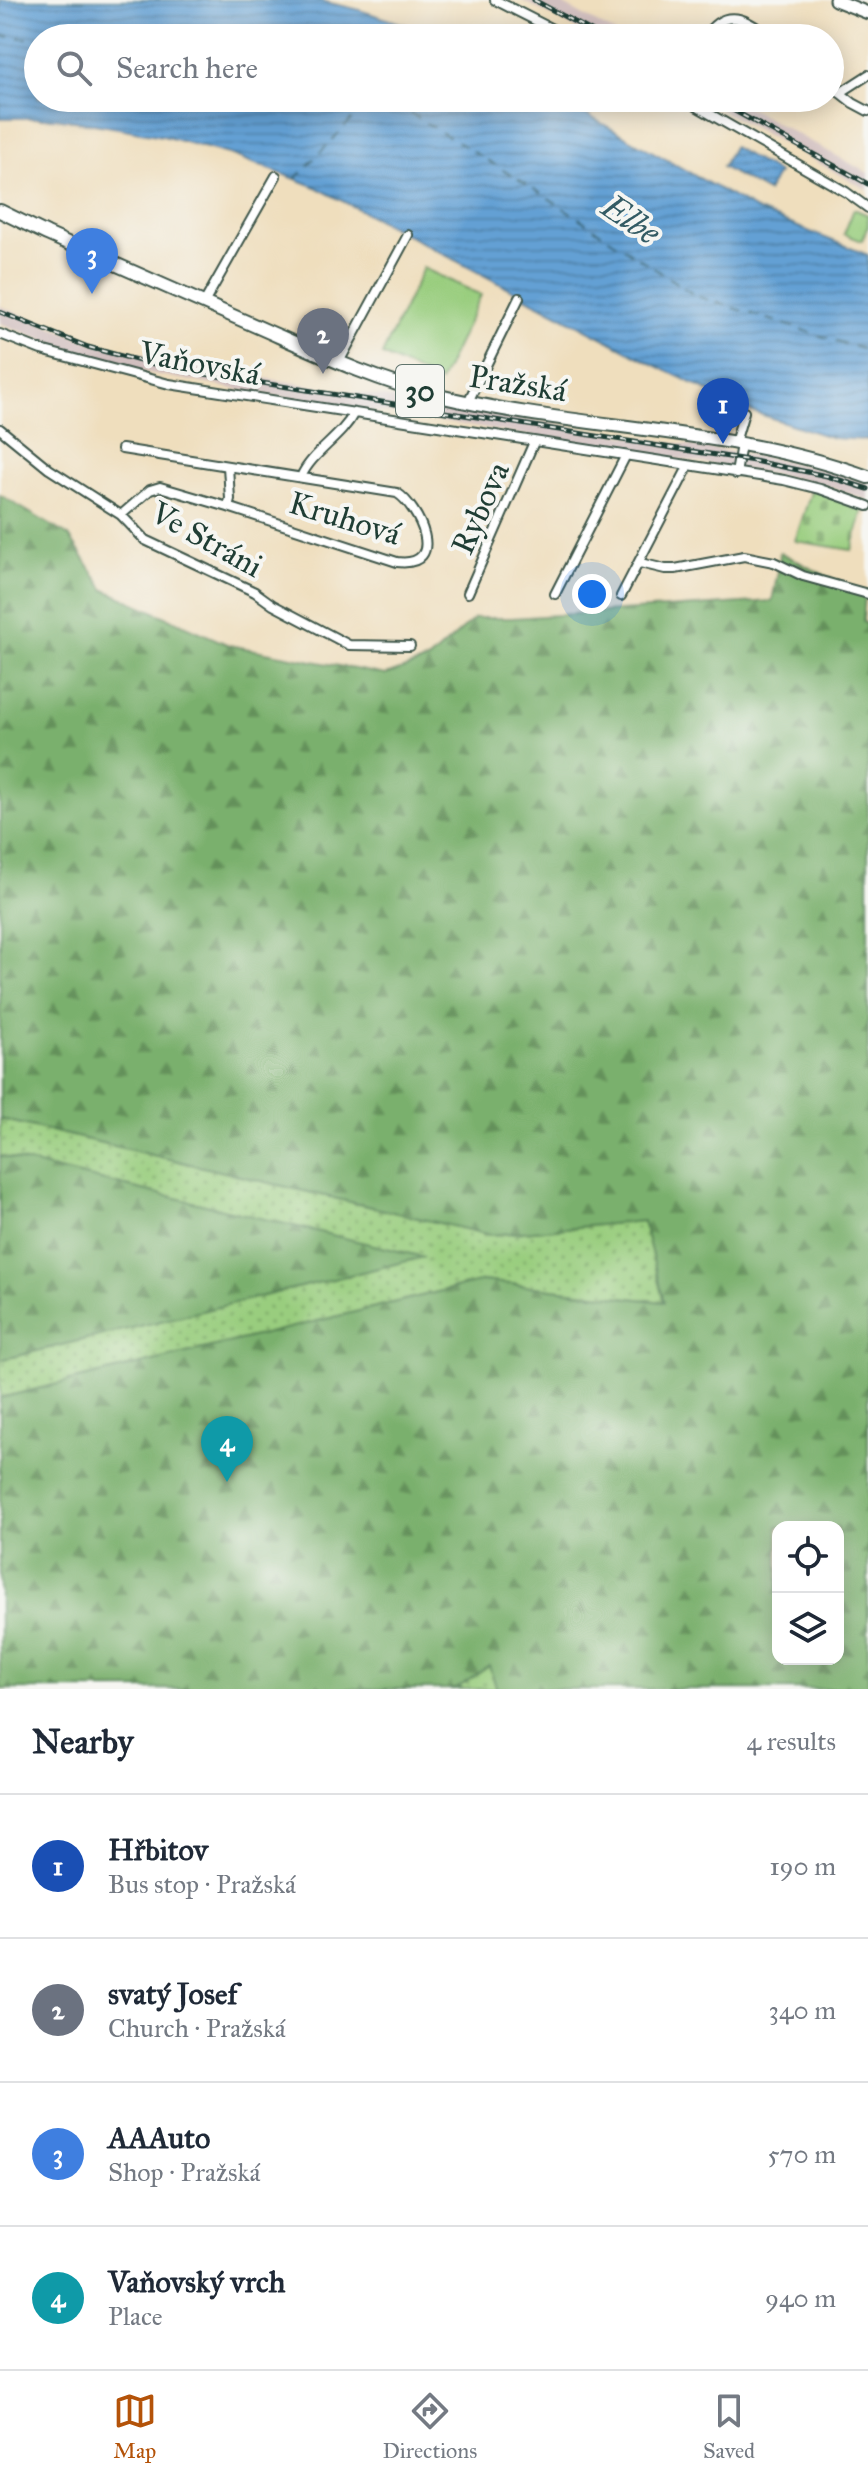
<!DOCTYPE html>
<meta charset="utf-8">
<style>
:root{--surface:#fff;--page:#f2f2f3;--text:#1f2937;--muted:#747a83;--line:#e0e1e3;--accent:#b45309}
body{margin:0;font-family:"IM FELL Great Primer",serif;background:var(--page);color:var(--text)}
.controls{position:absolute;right:24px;bottom:24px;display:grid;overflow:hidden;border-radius:16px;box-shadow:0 4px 20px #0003}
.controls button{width:72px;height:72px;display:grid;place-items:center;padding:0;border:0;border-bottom:2px solid var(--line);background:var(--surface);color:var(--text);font:40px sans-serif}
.you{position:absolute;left:592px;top:594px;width:28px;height:28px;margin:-20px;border:6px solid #fff;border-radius:50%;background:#1a73e8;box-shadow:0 0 0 12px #1a73e833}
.badge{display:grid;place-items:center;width:52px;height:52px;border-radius:50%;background:var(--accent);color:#fff;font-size:26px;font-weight:700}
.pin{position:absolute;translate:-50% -66px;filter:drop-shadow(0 2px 4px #0008)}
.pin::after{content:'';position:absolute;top:42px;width:28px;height:24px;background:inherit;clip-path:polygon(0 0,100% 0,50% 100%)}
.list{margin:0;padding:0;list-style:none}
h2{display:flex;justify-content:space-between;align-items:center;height:104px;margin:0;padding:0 32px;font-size:34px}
h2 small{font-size:26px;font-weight:400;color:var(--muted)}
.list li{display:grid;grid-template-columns:52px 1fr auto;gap:24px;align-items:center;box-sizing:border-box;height:144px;padding:0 32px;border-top:2px solid var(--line)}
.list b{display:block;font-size:30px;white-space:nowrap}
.list p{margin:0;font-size:26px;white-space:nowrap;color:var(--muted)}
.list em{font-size:26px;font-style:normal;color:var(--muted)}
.icon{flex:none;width:44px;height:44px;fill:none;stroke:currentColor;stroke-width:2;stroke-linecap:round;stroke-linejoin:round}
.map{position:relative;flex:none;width:868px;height:1689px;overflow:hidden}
.search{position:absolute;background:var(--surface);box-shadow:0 4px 20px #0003;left:24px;right:24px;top:24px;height:88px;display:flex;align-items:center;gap:20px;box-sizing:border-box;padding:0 28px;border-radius:44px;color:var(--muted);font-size:30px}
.sheet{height:680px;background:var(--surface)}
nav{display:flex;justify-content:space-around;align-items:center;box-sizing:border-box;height:112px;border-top:2px solid var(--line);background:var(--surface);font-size:22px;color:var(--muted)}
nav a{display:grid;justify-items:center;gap:4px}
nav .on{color:var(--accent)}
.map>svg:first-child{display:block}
.industrial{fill:#d1bfbf}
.grass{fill:url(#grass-dots);stroke:#5c8559;stroke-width:2}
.forest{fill:url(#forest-firs);stroke:#4c7650;stroke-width:2;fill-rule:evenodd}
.cemetery{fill:url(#cemetery-stones);stroke:#5c8559;stroke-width:2}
.garden{fill:#99cd7e;stroke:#5c8559;stroke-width:2}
.water{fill:url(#water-rules);stroke:#416e84;stroke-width:2}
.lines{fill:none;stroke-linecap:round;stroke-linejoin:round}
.ferry{stroke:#335b64;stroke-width:2;stroke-dasharray:10 8;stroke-linecap:butt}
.street-casing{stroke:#3e5549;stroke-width:12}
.secondary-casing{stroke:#3e5549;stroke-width:15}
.primary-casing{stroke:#3e5549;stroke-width:16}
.street{stroke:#fff;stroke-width:8}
.secondary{stroke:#fff;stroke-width:11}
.primary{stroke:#fff;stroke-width:12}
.rail-casing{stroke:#1f3d34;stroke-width:5}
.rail{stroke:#f6f6f2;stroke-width:2;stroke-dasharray:6;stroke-linecap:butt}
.labels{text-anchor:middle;stroke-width:8;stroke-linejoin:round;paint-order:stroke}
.shield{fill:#f6f6f2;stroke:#60746d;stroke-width:2}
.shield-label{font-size:30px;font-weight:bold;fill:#1f3d34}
.street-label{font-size:32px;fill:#1f3d34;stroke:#f6f6f2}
.water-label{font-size:34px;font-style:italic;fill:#335b64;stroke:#f6f6f2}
</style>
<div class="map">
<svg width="868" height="1689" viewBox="0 0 868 1689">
<defs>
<pattern id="grass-dots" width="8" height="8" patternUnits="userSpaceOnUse" patternTransform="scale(2)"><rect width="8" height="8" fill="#99cd7e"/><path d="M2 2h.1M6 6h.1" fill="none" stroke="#7ca868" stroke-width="1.8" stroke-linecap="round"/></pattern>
<pattern id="forest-firs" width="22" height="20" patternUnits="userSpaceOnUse" patternTransform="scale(2)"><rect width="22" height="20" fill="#7ab06d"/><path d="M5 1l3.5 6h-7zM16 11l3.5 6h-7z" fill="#63905a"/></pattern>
<pattern id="cemetery-stones" width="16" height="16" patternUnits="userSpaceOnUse" patternTransform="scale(2)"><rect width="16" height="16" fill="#99cd7e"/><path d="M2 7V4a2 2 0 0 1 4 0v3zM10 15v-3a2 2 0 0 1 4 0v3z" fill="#7ca868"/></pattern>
<pattern id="water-rules" width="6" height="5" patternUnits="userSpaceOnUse" patternTransform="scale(2)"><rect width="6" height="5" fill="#63a0d4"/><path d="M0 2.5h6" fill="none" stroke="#5184ad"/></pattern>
</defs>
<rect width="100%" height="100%" fill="#f6f6f2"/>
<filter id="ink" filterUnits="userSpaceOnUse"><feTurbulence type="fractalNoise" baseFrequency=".0125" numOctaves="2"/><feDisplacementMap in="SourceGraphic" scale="16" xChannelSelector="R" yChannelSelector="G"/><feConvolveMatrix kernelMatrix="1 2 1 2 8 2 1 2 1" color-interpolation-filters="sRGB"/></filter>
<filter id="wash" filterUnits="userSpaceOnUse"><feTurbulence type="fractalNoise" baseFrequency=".006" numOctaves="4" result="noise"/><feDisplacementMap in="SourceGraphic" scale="32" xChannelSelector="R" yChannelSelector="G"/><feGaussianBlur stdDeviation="1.8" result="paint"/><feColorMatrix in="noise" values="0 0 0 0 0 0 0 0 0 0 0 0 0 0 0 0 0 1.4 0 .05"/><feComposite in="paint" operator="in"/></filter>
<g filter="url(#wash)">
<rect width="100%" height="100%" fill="#efdebd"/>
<path class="industrial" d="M 521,0 L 555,0 L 624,38 L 593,38 Z
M 699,98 L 731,98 L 868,173 L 868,190 Z
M 0,306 L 90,342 L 194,367 L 782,460 L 829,471 L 868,483 L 868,500 L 825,485 L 779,475 L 251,392 L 138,371 L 85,356 L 0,323 Z"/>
<path class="grass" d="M 0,1119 L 490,1235 L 643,1221 L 664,1302 L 483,1281 L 0,1398 L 0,1360 L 422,1257 L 0,1156 Z
M 489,1666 L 497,1689 L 456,1689 Z"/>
<path class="forest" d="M 0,495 L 69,536 L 105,590 L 229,645 L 386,675 L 428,660 L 475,618 L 512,618 L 772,601 L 779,567 L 780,552 L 865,596 L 863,621 L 868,626 L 868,1689 L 497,1689 L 489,1666 L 456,1689 L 0,1689 L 0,1398 L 483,1281 L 664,1302 L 643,1221 L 490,1235 L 0,1119 ZM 778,1527 L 838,1527 L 838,1659 L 778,1659 Z
M 0,1156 L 424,1257 L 0,1360 Z"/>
<path class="cemetery" d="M 812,489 L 864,506 L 852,550 L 795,541 Z"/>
<path class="garden" d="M 854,209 L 868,215 L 868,226 L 862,241 L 844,234 Z
M 423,268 L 481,295 L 440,382 L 382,355 Z"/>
<path class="water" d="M 0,0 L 317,0 L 356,9 L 447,38 L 38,38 L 38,98 L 557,98 L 758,211 L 868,255 L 868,440 L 833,438 L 747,410 L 651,363 L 314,186 L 232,155 L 163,136 L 107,126 L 56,118 L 0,118 Z
M 733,147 L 778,173 L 767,192 L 722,167 Z"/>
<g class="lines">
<path class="ferry" d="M 0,36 L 38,39
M 429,38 L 434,33
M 378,98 L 392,102 L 544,195 L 696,296 L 868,351
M 295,179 L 372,98"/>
</g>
</g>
<g filter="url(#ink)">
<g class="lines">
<defs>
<path id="street" d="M 495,0 L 570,38
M 704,38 C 725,5 747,19 771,38
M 830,85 L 853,103 L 868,111
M 840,93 L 868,75
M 682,98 L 846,192 L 868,208
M 204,303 L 276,176
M 0,334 L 41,350 L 169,384 L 784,480 L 820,489 L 868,506
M 339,362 L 408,235
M 468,402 L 519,298
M 0,429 L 49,469 L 121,515 L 145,540 L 255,592 L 273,605 L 349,645 L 410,646
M 735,443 L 744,412
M 122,449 L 397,493 C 418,506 449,568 397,562 L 228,507 L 230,499 L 228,466
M 736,474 L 741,444
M 301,477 C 312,452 341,438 354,413
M 121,515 L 150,490 L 160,487 L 228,507
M 640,563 L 665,569 L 675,569 L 744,556 L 774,562 L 803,576 L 868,594
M 468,593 L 534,442
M 555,594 L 625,457
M 621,596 L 688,467"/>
<path id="secondary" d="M 835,0 L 868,13"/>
<path id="primary" d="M 0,211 L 47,234 C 117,265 188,296 258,327 C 317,353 376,381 439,396 C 581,430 730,427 868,477"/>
</defs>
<use href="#street" class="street-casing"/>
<use href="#secondary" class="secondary-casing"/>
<use href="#primary" class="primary-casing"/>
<use href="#street" class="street"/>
<use href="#secondary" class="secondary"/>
<use href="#primary" class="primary"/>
<defs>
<path id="rail" d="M 534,0 L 604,38
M 711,98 L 868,184
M 0,312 L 88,347 L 140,361 L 193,372 L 754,461 L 827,476 L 868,489"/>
</defs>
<use href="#rail" class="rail-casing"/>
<use href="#rail" class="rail"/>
</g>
</g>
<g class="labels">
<rect class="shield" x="396" y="365" width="48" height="52" rx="6"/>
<g class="shield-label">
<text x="420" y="401">30</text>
</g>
<g class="street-label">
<text transform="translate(200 363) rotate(11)" y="11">Vaňovská</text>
<text transform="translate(518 383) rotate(9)" y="11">Pražská</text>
<text transform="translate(480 508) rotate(-66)" y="11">Rybova</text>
<text transform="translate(345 518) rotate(17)" y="11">Kruhová</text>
<text transform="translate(207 539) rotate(29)" y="11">Ve Stráni</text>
</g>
<g class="water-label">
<text transform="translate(631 219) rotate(34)" y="12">Elbe</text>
</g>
</g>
</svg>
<div class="controls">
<button><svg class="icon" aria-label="locate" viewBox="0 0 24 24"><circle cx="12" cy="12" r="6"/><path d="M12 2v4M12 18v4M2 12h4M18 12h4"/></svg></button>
<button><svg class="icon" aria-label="layers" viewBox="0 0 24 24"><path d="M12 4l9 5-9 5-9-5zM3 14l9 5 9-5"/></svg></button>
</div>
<div class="you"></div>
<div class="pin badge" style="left:723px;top:444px;background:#1a4fb4">1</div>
<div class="pin badge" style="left:323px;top:374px;background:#6b7280">2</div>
<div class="pin badge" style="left:92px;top:294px;background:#3f7fe0">3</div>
<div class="pin badge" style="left:227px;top:1482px;background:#0f9aa8">4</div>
<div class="search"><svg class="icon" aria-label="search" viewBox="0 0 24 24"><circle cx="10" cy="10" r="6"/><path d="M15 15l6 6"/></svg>Search here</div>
</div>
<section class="sheet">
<h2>Nearby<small>4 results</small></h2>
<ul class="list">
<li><span class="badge" style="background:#1a4fb4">1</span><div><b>Hřbitov</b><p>Bus stop · Pražská</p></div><em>190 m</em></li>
<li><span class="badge" style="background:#6b7280">2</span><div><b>svatý Josef</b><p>Church · Pražská</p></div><em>340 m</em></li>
<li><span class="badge" style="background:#3f7fe0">3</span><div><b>AAAuto</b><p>Shop · Pražská</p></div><em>570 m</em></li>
<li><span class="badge" style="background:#0f9aa8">4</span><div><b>Vaňovský vrch</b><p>Place</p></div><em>940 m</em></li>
</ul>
</section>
<nav>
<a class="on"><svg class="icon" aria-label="map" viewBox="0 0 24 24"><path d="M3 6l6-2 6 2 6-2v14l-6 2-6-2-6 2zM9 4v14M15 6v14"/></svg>Map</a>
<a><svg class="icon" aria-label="directions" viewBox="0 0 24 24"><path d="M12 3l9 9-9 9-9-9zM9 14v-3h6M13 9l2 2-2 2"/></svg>Directions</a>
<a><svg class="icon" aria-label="saved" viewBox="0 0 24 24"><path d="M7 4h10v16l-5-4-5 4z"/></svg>Saved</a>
</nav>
